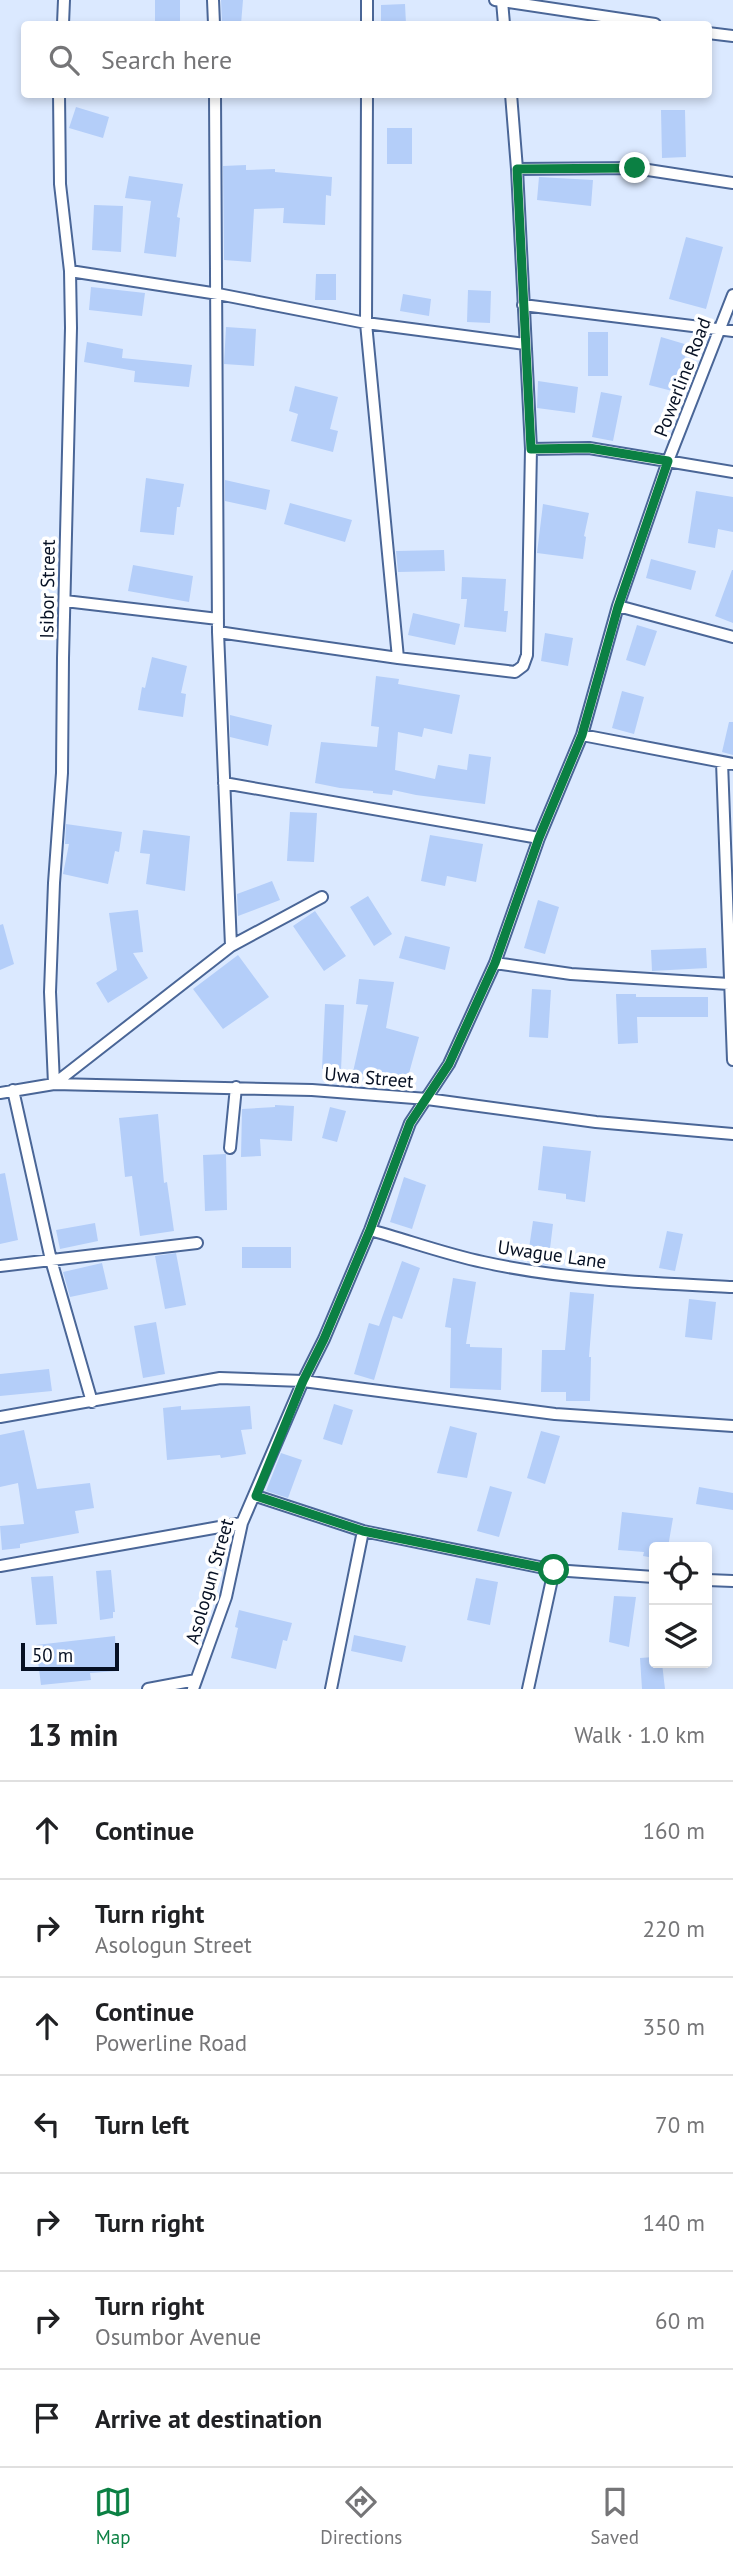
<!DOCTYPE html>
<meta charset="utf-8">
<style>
:root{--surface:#fff;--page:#f2f2f2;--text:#202124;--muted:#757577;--line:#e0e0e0;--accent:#0b8043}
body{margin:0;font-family:"PT Sans",sans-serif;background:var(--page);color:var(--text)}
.controls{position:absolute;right:21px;bottom:21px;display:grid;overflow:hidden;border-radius:7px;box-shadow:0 4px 10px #0003}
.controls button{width:63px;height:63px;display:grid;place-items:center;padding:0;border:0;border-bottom:2px solid var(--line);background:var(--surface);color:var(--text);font:35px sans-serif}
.scale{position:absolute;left:21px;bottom:18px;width:98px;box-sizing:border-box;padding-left:7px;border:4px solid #061023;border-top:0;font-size:19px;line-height:24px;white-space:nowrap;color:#061023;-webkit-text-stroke:5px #fff;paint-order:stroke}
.stop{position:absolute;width:21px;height:21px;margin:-16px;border:5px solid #0b8043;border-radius:50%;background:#fff}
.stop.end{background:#0b8043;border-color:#fff;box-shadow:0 2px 7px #0008}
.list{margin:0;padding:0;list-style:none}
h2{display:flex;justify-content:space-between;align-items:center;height:91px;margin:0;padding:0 28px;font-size:30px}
h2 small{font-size:23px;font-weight:400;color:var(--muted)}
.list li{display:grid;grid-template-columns:46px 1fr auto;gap:21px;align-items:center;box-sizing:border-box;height:98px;padding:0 28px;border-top:2px solid var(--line)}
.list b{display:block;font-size:26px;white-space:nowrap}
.list p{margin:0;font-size:23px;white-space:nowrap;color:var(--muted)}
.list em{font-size:23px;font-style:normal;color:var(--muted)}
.icon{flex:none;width:38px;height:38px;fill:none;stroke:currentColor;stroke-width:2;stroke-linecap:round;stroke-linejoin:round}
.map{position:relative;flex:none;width:733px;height:1689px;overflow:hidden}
.search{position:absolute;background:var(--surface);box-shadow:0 4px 10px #0003;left:21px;right:21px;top:21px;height:77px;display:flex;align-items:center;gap:18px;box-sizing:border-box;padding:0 24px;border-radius:7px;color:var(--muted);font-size:26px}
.sheet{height:777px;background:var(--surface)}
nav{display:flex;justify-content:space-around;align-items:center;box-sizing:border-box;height:98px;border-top:2px solid var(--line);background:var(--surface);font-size:19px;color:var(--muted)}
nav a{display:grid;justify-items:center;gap:4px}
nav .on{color:var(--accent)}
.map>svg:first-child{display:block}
.building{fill:#b4cef9}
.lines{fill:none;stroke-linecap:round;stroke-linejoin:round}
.street-casing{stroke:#4a6697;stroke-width:14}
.street{stroke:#fff;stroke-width:10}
.route{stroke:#0b8043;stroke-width:9}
.labels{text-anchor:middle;stroke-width:7;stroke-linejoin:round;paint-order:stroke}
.street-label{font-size:19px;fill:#061023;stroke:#fff}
</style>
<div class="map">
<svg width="733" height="1689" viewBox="0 0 733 1689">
<rect width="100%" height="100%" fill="#dbe9ff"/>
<path class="building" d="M 155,0 L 180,0 L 180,23 L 155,23 Z
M 221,0 L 243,0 L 241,24 L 222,24 Z
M 405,4 L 406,24 L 381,24 L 381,5 Z
M 76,107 L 109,117 L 103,138 L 69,128 Z
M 661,110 L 685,110 L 686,157 L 662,158 Z
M 387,128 L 412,128 L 412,164 L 387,164 Z
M 246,165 L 246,170 L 275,169 L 275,172 L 332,177 L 331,196 L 326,195 L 325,225 L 283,223 L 284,208 L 254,209 L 251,262 L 224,260 L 223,166 Z
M 129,176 L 183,184 L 177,217 L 180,218 L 176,257 L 144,253 L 151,201 L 125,198 Z
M 539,177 L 593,180 L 591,206 L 537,200 Z
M 94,205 L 123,206 L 121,252 L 92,250 Z
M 686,237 L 723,247 L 706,309 L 669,299 Z
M 316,274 L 336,274 L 336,300 L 315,300 Z
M 91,287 L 145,293 L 142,316 L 89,310 Z
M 468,290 L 491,291 L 490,323 L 467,322 Z
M 403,294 L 431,299 L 429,316 L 400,311 Z
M 226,327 L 256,329 L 254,366 L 224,364 Z
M 588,332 L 608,332 L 608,376 L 588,376 Z
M 661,337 L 688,345 L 676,392 L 649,385 Z
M 87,342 L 123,349 L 122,358 L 192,365 L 189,387 L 134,382 L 135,371 L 84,362 Z
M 538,381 L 578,387 L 575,413 L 537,408 Z
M 295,386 L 338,397 L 330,429 L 338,431 L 333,452 L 291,441 L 298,414 L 289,411 Z
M 601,392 L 622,396 L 613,441 L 592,437 Z
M 146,478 L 184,484 L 180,507 L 177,507 L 174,535 L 140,532 Z
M 225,480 L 270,490 L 266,510 L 225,501 Z
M 696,491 L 733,497 L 733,532 L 718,529 L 715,548 L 688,543 Z
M 290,503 L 352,520 L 345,542 L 284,524 Z
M 543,504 L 589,513 L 584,536 L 586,537 L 583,559 L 537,553 Z
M 444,550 L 445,571 L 398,572 L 396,551 Z
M 651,559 L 696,571 L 691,590 L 646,578 Z
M 133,565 L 193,576 L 189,602 L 128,591 Z
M 732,570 L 733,570 L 733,623 L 715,616 Z
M 462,577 L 506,579 L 504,611 L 508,611 L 506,632 L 464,627 L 467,599 L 461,599 Z
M 413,613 L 460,624 L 455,645 L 408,635 Z
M 637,625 L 657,631 L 645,666 L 626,660 Z
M 545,633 L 573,638 L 568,666 L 541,661 Z
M 152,657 L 187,666 L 181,693 L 186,694 L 183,717 L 138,710 L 142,687 L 145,688 Z
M 376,676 L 399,679 L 398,684 L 460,695 L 452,734 L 424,728 L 422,737 L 398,732 L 395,770 L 435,779 L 438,765 L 467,770 L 469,754 L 491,757 L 485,804 L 416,795 L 393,790 L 392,795 L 373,793 L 373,791 L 340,788 L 315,783 L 321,742 L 377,747 L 379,727 L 371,726 Z
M 622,691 L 644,697 L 634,734 L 612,728 Z
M 230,715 L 272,725 L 268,746 L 230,737 Z
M 729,722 L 733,722 L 733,755 L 722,752 Z
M 290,812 L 317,813 L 314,862 L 287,861 Z
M 66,824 L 122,832 L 119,852 L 115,851 L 108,884 L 63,874 L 69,844 L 65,844 Z
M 143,830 L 190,836 L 185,891 L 146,884 L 150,854 L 140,853 Z
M 430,835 L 483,844 L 476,882 L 447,876 L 445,886 L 421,881 Z
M 272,881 L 280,900 L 238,916 L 237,894 Z
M 368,896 L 392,934 L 374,946 L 350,907 Z
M 538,900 L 559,907 L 545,954 L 524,948 Z
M 138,910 L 143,952 L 133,953 L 148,978 L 108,1003 L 96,983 L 117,970 L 109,913 Z
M 315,911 L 346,956 L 324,971 L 293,926 Z
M 3,924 L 14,964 L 0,970 L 0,925 Z
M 405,936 L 450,947 L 445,970 L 399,958 Z
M 706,948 L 707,968 L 652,971 L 651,950 Z
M 238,955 L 269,997 L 223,1029 L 193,989 Z
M 359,979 L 394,982 L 386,1028 L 419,1037 L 406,1084 L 353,1072 L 368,1005 L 356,1004 Z
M 532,989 L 551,990 L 548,1038 L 529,1037 Z
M 616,994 L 636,994 L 636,997 L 708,997 L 708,1017 L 637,1017 L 638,1043 L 618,1044 Z
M 325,1004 L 344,1005 L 341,1070 L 322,1069 Z
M 275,1105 L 294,1106 L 292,1141 L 260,1139 L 261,1156 L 241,1157 L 242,1109 L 275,1107 Z
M 330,1107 L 346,1111 L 337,1142 L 322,1138 Z
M 158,1114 L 164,1183 L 167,1182 L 174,1231 L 140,1236 L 132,1176 L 125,1177 L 119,1118 Z
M 543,1146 L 591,1151 L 585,1202 L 566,1199 L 566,1194 L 538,1190 Z
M 226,1154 L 227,1210 L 205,1211 L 203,1155 Z
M 5,1173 L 18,1240 L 0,1244 L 0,1174 Z
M 404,1177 L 426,1185 L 412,1229 L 390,1222 Z
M 533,1221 L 553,1224 L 548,1265 L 527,1262 Z
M 95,1223 L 98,1241 L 60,1249 L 56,1230 Z
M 667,1231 L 683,1234 L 675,1271 L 659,1268 Z
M 242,1247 L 291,1247 L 291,1268 L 242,1268 Z
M 176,1253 L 186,1305 L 165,1309 L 155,1256 Z
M 402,1261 L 420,1268 L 402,1319 L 393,1316 L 374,1380 L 354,1374 L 369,1323 L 379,1326 Z
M 102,1263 L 108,1289 L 70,1297 L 63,1272 Z
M 453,1278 L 476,1282 L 466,1344 L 470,1344 L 470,1347 L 502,1348 L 501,1390 L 450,1388 L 451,1328 L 445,1327 Z
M 570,1292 L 594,1294 L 589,1357 L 591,1357 L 590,1401 L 566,1401 L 566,1392 L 541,1392 L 542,1350 L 565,1350 Z
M 689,1299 L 716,1302 L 712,1340 L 685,1337 Z
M 156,1322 L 165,1374 L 143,1378 L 134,1326 Z
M 49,1369 L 52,1391 L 0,1396 L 0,1374 Z
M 334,1404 L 353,1410 L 342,1445 L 323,1439 Z
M 181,1406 L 181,1410 L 250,1406 L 252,1429 L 241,1430 L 246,1454 L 221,1458 L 220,1455 L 167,1460 L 163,1408 Z
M 450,1426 L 477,1433 L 467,1478 L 437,1473 Z
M 24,1430 L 37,1489 L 90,1483 L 94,1508 L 75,1511 L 79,1533 L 20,1544 L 20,1548 L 2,1550 L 0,1526 L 24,1524 L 18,1483 L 0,1487 L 0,1435 Z
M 541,1431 L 560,1436 L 545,1484 L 527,1478 Z
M 281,1453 L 302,1460 L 288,1498 L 266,1491 Z
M 490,1486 L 512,1492 L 499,1537 L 477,1531 Z
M 699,1487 L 733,1493 L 733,1510 L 696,1504 Z
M 622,1512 L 673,1518 L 668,1547 L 654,1547 L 654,1558 L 643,1556 L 644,1552 L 618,1550 Z
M 111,1570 L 115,1612 L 113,1612 L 113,1618 L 100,1620 L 96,1571 Z
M 53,1576 L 57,1624 L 36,1625 L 31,1577 Z
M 476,1578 L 498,1582 L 490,1625 L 467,1620 Z
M 614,1596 L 636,1597 L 629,1647 L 609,1642 Z
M 239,1610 L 292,1623 L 287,1641 L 283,1640 L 276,1669 L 231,1658 L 238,1628 L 235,1627 Z
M 354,1635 L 406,1646 L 402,1662 L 351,1651 Z
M 115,1636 L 117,1671 L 90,1673 L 91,1680 L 41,1685 L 36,1645 Z
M 654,1657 L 654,1663 L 662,1663 L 665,1689 L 642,1689 L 640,1658 Z"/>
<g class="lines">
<defs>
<path id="street" d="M 213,0 L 214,24
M 495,0 L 655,24
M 502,1 L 504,24
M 63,24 L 64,0
M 367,24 L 367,0
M 708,33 L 733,36
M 215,94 L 218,632 L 231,946
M 367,94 L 366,323 L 398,658
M 517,169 L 635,168 L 733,183
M 70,271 L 218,294 L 366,323 L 525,344
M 523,305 L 733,331
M 531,449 L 589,448 L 733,472
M 65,601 L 218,619
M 618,606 L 733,637
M 218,632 L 398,658 L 515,672 L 523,666 L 527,655 L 531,449 L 517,169 L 511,94
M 582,735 L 733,764
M 722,762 L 733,1060
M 224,783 L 539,838
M 495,963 L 571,974 L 729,984
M 54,1084 L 50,992 L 54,883 L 62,773 L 63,658 L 71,328 L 70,271 L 60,184 L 59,94
M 54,1084 L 231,946 L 322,897
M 13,1090 L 51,1260 L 92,1402
M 0,1093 L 54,1084 L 312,1090 L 427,1099 L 596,1122 L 733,1134
M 230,1148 L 236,1087
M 370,1230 C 407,1240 445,1254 483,1262 C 565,1280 650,1283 733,1287
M 0,1266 L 197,1243
M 0,1417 L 220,1378 L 303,1381 L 555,1414 L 733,1426
M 256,1496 L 363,1531 L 554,1570 L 654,1577
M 0,1566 L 242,1523
M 707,1580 L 733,1581
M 148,1689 L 196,1680
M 193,1689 L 226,1597 L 242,1523 L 303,1381 L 324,1339 L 370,1230 L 410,1123 L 449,1064 L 495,963 L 539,838 L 582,735 L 618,606 L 668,461 L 733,295
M 331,1689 L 363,1531
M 528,1689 L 554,1570"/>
</defs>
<use href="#street" class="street-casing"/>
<use href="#street" class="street"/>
</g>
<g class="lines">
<path class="route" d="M 554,1570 L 363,1531 L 256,1496 L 303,1381 L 324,1339 L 370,1230 L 410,1123 L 449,1064 L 495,963 L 539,838 L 582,735 L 618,607 L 668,461 L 589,448 L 531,449 L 517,169 L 635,168"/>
</g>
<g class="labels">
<g class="street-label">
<text transform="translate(682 377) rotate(-69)" y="7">Powerline Road</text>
<text transform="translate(47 589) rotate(-89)" y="7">Isibor Street</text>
<text transform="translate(369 1077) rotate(5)" y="7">Uwa Street</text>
<text transform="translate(552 1254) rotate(8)" y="7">Uwague Lane</text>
<text transform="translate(209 1581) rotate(-74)" y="7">Asologun Street</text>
</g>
</g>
</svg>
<div class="controls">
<button><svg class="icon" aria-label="locate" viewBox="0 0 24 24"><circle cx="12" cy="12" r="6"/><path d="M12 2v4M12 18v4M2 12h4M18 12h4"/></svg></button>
<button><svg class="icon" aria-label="layers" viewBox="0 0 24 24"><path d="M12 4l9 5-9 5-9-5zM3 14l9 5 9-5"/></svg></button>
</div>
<div class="scale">50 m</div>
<div class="stop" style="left:554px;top:1570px"></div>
<div class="stop end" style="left:635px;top:168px"></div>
<div class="search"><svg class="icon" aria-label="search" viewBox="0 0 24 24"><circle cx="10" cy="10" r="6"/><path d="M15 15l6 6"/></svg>Search here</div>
</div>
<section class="sheet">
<h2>13 min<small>Walk · 1.0 km</small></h2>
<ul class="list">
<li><svg class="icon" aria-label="ahead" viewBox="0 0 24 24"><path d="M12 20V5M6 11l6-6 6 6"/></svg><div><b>Continue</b></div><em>160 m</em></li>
<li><svg class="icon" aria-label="right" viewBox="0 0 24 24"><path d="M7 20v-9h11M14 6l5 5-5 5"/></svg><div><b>Turn right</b><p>Asologun Street</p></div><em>220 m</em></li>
<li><svg class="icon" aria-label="ahead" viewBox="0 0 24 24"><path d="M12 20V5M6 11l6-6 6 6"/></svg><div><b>Continue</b><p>Powerline Road</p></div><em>350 m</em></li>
<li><svg class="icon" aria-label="left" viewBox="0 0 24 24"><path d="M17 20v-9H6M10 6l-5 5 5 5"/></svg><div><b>Turn left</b></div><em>70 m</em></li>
<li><svg class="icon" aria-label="right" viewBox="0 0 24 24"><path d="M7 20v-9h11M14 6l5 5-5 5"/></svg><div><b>Turn right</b></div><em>140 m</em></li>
<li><svg class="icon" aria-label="right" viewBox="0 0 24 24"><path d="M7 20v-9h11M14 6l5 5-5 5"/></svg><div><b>Turn right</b><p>Osumbor Avenue</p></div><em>60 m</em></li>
<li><svg class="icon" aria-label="arrive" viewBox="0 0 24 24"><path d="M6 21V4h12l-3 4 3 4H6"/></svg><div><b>Arrive at destination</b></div></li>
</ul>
</section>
<nav>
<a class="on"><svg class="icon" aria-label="map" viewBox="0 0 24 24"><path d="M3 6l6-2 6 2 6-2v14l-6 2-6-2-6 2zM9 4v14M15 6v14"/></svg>Map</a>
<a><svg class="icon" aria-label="directions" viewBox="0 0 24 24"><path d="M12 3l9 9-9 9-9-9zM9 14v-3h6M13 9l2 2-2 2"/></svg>Directions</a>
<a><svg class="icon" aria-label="saved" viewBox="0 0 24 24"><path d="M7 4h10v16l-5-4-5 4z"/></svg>Saved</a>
</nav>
